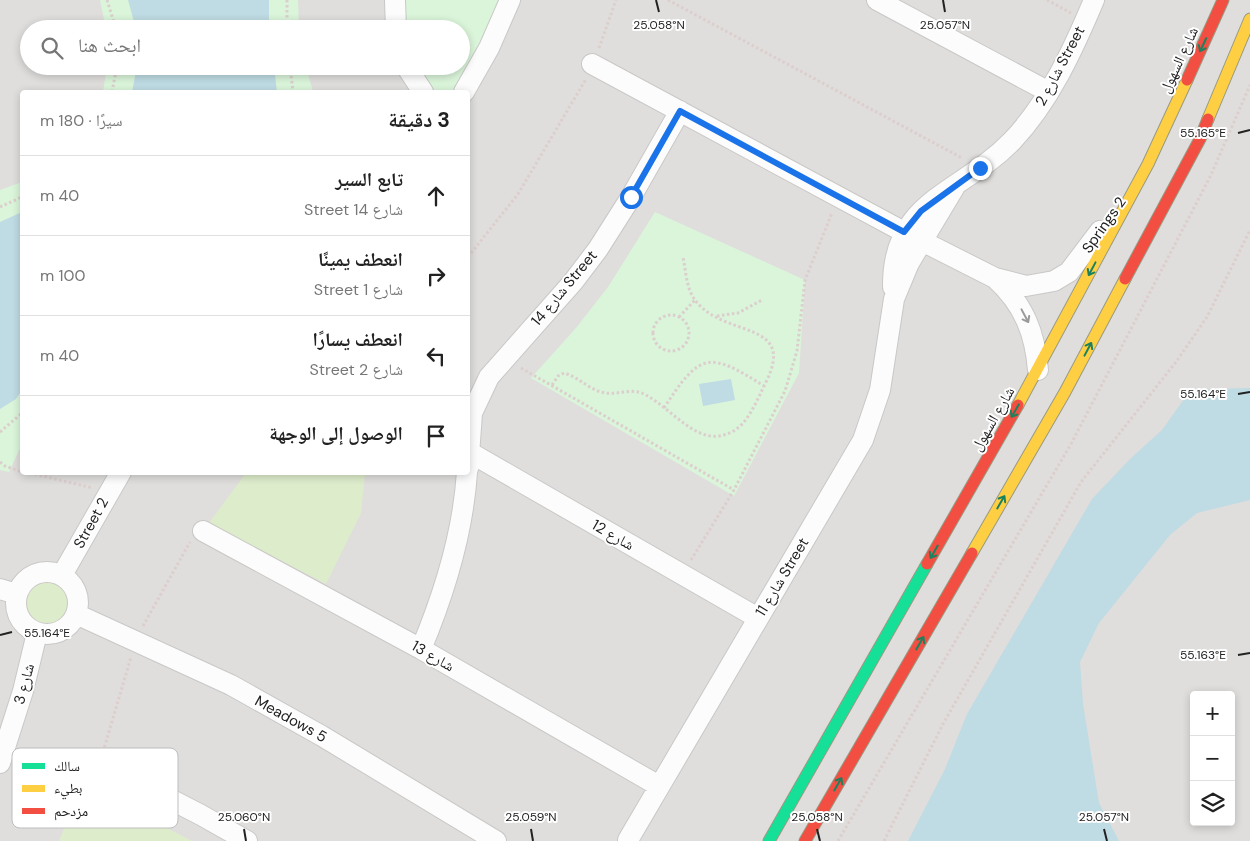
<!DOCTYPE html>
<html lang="ar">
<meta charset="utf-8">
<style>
:root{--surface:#fff;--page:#f6f6f6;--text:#222;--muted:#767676;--line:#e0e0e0}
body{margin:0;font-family:"DM Sans","Noto Naskh Arabic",sans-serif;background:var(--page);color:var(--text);direction:rtl}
.controls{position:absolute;right:15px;bottom:15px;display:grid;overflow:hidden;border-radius:5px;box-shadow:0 2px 8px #0003}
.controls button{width:45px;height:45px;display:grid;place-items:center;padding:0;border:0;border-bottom:1px solid var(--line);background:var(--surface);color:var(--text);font:25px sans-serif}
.stop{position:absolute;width:15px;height:15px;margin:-11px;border:4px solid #1a73e8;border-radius:50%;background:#fff}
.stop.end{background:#1a73e8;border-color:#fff;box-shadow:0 1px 5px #0008}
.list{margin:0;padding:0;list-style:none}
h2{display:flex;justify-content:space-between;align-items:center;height:65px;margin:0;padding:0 20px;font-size:21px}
h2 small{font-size:16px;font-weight:400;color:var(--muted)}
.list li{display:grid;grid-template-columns:32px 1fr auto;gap:15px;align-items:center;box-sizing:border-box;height:80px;padding:0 20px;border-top:1px solid var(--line)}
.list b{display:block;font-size:19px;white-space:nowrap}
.list p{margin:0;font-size:16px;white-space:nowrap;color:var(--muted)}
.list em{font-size:16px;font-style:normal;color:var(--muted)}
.icon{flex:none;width:28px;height:28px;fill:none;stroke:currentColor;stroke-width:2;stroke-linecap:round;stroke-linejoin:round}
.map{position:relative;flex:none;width:1250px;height:841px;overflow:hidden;direction:ltr}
.search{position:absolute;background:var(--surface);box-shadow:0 2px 8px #0003;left:20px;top:20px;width:450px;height:55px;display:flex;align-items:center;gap:12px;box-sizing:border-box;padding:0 18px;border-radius:28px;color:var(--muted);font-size:19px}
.panel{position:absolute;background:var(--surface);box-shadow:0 2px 8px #0003;left:20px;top:90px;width:450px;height:385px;border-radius:5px;direction:rtl}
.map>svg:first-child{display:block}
.residential{fill:#dfdedc;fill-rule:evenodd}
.grass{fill:#ddeccb}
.park{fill:#daf5da}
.water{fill:#bfdbe3}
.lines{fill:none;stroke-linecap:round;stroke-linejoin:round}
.street-casing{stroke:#c9c8c7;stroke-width:22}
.fast-casing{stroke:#999a82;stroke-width:13}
.slow-casing{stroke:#999a82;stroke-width:13}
.jam-casing{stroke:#999a82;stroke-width:13}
.path{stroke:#dccecd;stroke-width:3;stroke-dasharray:2.5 2.5;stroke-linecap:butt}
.street{stroke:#fdfcfc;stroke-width:20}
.fast{stroke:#16e098;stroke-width:11}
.slow{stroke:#ffcf43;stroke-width:11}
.jam{stroke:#f24e42;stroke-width:11}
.oneway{stroke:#1c815d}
.oneway2{stroke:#9a9a9a}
.route{stroke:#1a73e8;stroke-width:6}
.ticks{fill:none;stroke:#222;stroke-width:2}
.labels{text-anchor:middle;stroke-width:4;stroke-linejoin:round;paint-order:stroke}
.street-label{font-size:15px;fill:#222;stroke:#fff}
.key{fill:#fff;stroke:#bdbdbd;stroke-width:1}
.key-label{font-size:14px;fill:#222}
.ticks-label{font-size:12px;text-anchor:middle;fill:#222;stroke:#fff;stroke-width:4;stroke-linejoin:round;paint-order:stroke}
</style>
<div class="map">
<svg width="1250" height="841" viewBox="0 0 1250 841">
<rect width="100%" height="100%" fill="#f0eeeb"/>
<path class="residential" d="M 0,0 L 1250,0 L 1250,841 L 0,841 ZM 29,29 L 461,29 L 461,66 L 29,66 ZM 22,92 L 468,92 L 468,472 L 22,472 ZM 1194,695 L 1231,695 L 1231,822 L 1194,822 Z"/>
<path class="grass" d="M 246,473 L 365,473 L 361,513 L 326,584 L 209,523 Z
M26 603a21 21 0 1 1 42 0a21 21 0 1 1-42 0Z
M 82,784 L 192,841 L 59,841 Z"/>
<path class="park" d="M 100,0 L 298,0 L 299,29 L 106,29 Z
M 395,0 L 505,0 L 464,92 L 423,92 L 406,66 L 461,66 L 461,29 L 396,29 Z
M 107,66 L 306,66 L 313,92 L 103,92 Z
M 22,182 L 22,444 L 9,472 L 0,470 L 0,190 Z
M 655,212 L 805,280 L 799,373 L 734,496 L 531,378 L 576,328 L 608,287 Z"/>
<path class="water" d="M 128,0 L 269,0 L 269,29 L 136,29 Z
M 137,66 L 274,66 L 277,92 L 132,92 Z
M 22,212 L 22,390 L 16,399 L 0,409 L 0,222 Z
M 731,379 L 735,400 L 703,406 L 699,384 Z
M 1250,388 L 1250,500 L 1197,513 L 1170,535 L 1099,623 L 1080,662 L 1083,704 L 1099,803 L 1119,841 L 908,841 L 945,769 L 967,714 L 1092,499 L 1130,459 L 1162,430 L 1184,399 L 1210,389 Z"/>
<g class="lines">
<defs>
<path id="street" d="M 395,0 L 396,29
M 877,0 L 1049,92
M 592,64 L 904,232 L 995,278 L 1026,286 L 1054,281 L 1069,272 L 1100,231
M 406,66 L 423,92
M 464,92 L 489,48 L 510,0
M 996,279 C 1024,305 1035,333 1038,370
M 893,287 C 892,199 961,194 1012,141 C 1049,102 1073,50 1094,0
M 469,452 L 758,618
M 468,469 L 472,413 L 489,377 L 573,282 L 598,249 L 631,197 L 680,111
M 203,531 L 421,649 L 659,786
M16 603a31 31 0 1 1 62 0a31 31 0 1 1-62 0Z
M 62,575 L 121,472
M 0,589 L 17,594
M 76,614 L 231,685 L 322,736 L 496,841
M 421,649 C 445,592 463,534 467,472
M 0,763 L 23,691 L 37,633
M 110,768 L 201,815 L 247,841
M 628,840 L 863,440 L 880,390 L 894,299 L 909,263 L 954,188"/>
<path id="fast" d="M 769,841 L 927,564"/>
<path id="slow" d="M 1208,119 L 1250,19
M 1018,405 L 1148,164 L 1187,80
M 972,553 L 1065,392 L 1125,279"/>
<path id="jam" d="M 1187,80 L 1223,0
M 1125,279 L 1200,139 L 1208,119
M 927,564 L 1018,405
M 805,841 L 972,553"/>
</defs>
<use href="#street" class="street-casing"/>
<use href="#fast" class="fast-casing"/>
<use href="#slow" class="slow-casing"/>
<use href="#jam" class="jam-casing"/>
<path class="path" d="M 107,0 L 116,29
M 287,0 L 287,29
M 668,0 L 962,158
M 1047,0 L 1071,13
M 599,48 L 616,0
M 290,66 L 293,92
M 112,92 L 117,66
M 0,207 L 22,197
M 468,257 L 518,194 L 586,79
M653 333a18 18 0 1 1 36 0a18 18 0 1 1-36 0Z
M 717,316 L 738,313 L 762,300
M 679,317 L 695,300
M 521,368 L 734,490
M 552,385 L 558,376 L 564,373 C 579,377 589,390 605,393 C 619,395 633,387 646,395 C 665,405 686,430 706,435 C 719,439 735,433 744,422 C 753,411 759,396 766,382 C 797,319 724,339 695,300 C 686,288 686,271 683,257
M 664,408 C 700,352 709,351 764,386
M 0,432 L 22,413
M 0,462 L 5,466 L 22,472
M 25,472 L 93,488
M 691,560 L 734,490 L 785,391 L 797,351 L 805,280 L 832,213
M 143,626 L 190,542
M 103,752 L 131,657
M 838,841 L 1071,444 L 1211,175 L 1250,85
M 884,841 L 943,724 L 1081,482 L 1176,362 L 1207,317 L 1250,230"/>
<use href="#street" class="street"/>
<use href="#fast" class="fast"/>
<use href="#slow" class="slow"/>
<use href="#jam" class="jam"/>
</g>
<defs><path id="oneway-shaft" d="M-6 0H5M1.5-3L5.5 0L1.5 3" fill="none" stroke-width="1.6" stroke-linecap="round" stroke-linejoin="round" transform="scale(1.25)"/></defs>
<g class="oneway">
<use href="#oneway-shaft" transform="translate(1203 45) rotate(115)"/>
<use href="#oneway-shaft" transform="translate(1092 269) rotate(118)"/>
<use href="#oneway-shaft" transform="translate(1088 349) rotate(-62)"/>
<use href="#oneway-shaft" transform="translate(1015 411) rotate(120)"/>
<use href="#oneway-shaft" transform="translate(1001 502) rotate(-60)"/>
<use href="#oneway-shaft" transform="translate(934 552) rotate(120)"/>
<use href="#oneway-shaft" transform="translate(920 643) rotate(-60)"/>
<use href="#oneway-shaft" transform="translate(838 784) rotate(-60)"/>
</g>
<use class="oneway2" href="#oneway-shaft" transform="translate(1025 316) rotate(62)"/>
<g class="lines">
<path class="route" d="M 631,197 L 680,111 L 904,232 L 921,211 L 980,168"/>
</g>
<path class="ticks" d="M 656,0 L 659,12M 943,0 L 945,12M 1238,133 L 1250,130M 1238,394 L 1250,392M 0,635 L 12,632M 1238,655 L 1250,653M 244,829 L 246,841M 531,829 L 533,841M 817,829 L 820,841M 1104,829 L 1107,841"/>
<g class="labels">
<g class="street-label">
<text transform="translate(1179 60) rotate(-65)" y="5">شارع السهول</text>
<text transform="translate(1060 66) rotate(-62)" y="5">شارع 2 Street</text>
<text transform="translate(1104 225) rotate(-55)" y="5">Springs 2</text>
<text transform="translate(564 288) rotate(-50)" y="5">شارع 14 Street</text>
<text transform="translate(993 419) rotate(-60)" y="5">شارع السهول</text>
<text transform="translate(91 523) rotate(-61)" y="5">Street 2</text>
<text transform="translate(613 535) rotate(30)" y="5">شارع 12</text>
<text transform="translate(782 577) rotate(-59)" y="5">شارع 11 Street</text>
<text transform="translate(433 656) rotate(30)" y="5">شارع 13</text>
<text transform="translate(24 684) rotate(-75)" y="5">شارع 3</text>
<text transform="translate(291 719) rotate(29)" y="5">Meadows 5</text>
</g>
</g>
<rect x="12" y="748" width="166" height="80" rx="8" class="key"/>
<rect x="22" y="763" width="23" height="6" fill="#16e098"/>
<rect x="22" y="785" width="23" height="7" fill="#ffcf43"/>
<rect x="22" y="808" width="23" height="6" fill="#f24e42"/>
<g class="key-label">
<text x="54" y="771">سالك</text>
<text x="54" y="793">بطيء</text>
<text x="54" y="816">مزدحم</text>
</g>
<g class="ticks-label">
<text x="659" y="29">25.058°N</text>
<text x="945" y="29">25.057°N</text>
<text x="1203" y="137">55.165°E</text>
<text x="1203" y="398">55.164°E</text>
<text x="47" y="637">55.164°E</text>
<text x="1203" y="659">55.163°E</text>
<text x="244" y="821">25.060°N</text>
<text x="531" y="821">25.059°N</text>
<text x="817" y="821">25.058°N</text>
<text x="1104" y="821">25.057°N</text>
</g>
</svg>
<div class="controls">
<button>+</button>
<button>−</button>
<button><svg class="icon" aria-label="layers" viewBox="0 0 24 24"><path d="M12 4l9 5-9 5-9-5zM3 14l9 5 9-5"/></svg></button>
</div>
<div class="stop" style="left:631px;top:197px"></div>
<div class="stop end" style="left:980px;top:168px"></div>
<div class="search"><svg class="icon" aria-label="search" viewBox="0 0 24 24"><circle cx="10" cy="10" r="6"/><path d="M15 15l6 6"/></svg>ابحث هنا</div>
<section class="panel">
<h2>3 دقيقة<small>سيرًا · 180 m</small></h2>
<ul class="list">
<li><svg class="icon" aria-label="ahead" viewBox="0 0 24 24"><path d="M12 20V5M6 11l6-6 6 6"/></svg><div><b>تابع السير</b><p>شارع 14 Street</p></div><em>40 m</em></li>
<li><svg class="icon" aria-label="right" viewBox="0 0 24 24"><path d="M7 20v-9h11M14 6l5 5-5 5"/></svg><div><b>انعطف يمينًا</b><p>شارع 1 Street</p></div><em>100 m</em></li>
<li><svg class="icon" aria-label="left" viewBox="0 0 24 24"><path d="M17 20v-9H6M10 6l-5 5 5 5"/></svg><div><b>انعطف يسارًا</b><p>شارع 2 Street</p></div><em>40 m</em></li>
<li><svg class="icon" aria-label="arrive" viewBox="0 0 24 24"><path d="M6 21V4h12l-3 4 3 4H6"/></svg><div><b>الوصول إلى الوجهة</b></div></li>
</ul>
</section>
</div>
